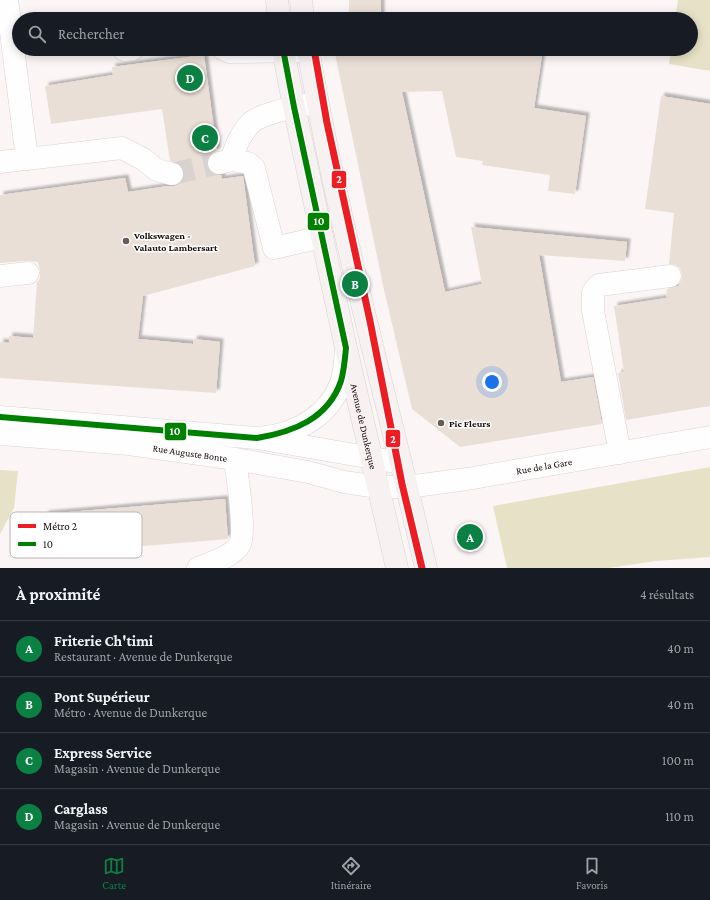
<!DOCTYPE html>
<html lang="fr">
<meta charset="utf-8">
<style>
:root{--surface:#171b24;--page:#242831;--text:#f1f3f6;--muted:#9ea1a6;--line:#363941;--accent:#0b8043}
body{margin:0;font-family:"Crimson Pro",serif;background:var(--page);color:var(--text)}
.you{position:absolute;left:492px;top:382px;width:14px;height:14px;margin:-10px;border:3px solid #fff;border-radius:50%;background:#1a73e8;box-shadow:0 0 0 6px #1a73e833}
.badge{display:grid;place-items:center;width:26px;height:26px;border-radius:50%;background:var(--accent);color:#fff;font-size:13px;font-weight:700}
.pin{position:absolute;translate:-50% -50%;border:2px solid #fff;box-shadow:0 1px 4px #0006}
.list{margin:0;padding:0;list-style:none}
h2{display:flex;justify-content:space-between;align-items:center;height:52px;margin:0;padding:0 16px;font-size:17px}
h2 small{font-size:13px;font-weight:400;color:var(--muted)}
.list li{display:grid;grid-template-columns:26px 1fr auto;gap:12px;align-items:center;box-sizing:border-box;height:56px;padding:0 16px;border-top:1px solid var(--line)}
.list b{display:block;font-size:15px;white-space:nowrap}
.list p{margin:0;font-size:13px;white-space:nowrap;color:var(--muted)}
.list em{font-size:13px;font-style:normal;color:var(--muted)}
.icon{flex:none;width:22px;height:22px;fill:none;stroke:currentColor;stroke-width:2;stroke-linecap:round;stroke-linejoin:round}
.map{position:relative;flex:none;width:710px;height:568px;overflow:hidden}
.search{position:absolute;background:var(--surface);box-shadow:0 2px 10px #0003;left:12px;right:12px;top:12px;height:44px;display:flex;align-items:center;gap:10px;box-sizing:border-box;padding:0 14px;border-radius:22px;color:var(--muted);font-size:15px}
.sheet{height:276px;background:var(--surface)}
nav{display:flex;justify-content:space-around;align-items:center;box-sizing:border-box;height:56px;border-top:1px solid var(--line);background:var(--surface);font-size:11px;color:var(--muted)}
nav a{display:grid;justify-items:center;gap:2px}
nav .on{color:var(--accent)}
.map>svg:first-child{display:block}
.green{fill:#e7e1c7}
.building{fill:#eadfd7;filter:url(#shadow)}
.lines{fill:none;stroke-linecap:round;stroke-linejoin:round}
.minor-tunnel{stroke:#d8d2d1;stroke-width:22;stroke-dasharray:22 11;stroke-linecap:butt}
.minor-casing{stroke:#dbd2cf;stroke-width:23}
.major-casing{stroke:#d8d4d3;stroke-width:23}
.minor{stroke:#fefefe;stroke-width:22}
.major{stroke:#f7f1f2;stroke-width:22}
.bus-1-casing{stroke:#fff;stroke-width:9}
.bus-1{stroke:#008001;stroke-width:6}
.metro-1-casing{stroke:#fff;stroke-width:10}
.metro-1{stroke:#ed1d24;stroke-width:7}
.poi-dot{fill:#665c5a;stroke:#fff;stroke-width:1.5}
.labels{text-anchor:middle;stroke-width:3;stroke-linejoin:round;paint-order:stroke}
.poi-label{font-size:10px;font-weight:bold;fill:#150907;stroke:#fff;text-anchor:start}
.street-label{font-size:10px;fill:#150907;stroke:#fff}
.key{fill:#fff;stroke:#b9b5b5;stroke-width:1}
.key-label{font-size:11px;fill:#150907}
.line-badge{stroke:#fff;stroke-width:1.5}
.badge-label{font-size:11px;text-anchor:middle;font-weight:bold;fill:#fff}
</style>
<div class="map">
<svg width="710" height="568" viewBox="0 0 710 568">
<defs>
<filter id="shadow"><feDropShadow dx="3.5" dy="-3.5" stdDeviation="1" flood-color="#0004"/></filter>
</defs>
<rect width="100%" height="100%" fill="#fbf6f5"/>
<path class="green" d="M 678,0 L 710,0 L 710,71 L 669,64 L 671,49 L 691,49 L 691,19 L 675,19 Z
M 710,467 L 710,557 L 656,561 L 608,568 L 507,568 L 493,506 Z
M 0,470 L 18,471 L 14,508 L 0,534 Z"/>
<path class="building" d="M 349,0 L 381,0 L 381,19 L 349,19 Z
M 334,49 L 543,49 L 534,108 L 586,116 L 575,194 L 548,191 L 550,175 L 482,165 L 483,161 L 456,157 L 442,91 L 402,92 L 445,292 L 482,284 L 471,227 L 627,242 L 625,261 L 539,255 L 561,382 L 593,377 L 602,424 L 460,447 L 412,409 L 384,290 Z
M 204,55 L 217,151 L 210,154 L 207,160 L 207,166 L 210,172 L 215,175 L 221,175 L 222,179 L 243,176 L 255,266 L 143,296 L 138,339 L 193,344 L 194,339 L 220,342 L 216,393 L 0,378 L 0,342 L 9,343 L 9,336 L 33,338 L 37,282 L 40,278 L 40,272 L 38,262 L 27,261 L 0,263 L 0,195 L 125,178 L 128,192 L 168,186 L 175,186 L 181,183 L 184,177 L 184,170 L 181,165 L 170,161 L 162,109 L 51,124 L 45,86 L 113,75 L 112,67 Z
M 661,96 L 710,104 L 710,406 L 626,420 L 618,373 L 624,372 L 614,306 L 666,298 L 667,289 L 678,286 L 681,281 L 682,275 L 680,268 L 675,265 L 669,264 L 674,213 L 645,209 Z
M 225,499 L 228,539 L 49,554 L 45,514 Z"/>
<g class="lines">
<path class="minor-tunnel" d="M 172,174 L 219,163"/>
<defs>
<g id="minor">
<path d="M 7,0 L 27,159"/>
<path d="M 223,49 L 229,52 L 308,51"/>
<path d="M 124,50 L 133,49"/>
<path d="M 232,160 L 248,163 L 254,168 L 274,248 L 322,237"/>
<path d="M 0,162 L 122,148 L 143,159 L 157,170 L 172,174"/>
<path d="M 219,163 L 232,160 C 234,148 242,131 252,122 C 263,113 302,105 317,103"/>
<path d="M 0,276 L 28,273"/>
<path d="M 0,417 L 257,438 L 401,463"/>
<path id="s1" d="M 0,434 L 129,444 L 235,459 L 308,472 L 344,482 L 378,487 L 407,487 L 467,479 L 710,437"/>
<path d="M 266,437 C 298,433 329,415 341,383 C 345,372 345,360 346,349"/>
<path d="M 620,453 L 593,311 L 593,292 L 599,285 L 670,276"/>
<path d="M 198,568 C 210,563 233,557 240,544 C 246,530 237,476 235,459"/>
</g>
<g id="major">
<path d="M 277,0 L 279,19"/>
<path d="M 301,0 L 303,19"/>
<path id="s2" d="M 283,49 L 294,107 L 346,348 L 397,568"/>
<path d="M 308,49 C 338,224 386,395 426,568"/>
</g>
</defs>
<use href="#minor" class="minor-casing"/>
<use href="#major" class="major-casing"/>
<use href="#minor" class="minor"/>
<use href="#major" class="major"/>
<defs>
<path id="bus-1" d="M 0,417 L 257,438 C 293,432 328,419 341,381 C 344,371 345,359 346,348 L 294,107 L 283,49"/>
</defs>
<use href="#bus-1" class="bus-1-casing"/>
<use href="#bus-1" class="bus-1"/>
<defs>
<path id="metro-1" d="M 314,49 L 327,123 L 370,321 L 402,484 L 422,568"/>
</defs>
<use href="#metro-1" class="metro-1-casing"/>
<use href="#metro-1" class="metro-1"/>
</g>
<g class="poi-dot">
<circle cx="126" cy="241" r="4"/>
<circle cx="441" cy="423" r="4"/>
</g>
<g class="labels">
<g class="poi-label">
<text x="134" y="239">Volkswagen -<tspan x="134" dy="12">Valauto Lambersart</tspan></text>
<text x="449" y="427">Pic Fleurs</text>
</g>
<g class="street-label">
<text dy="4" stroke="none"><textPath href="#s2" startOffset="386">Avenue de Dunkerque</textPath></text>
<text dy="4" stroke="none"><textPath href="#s1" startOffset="191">Rue Auguste Bonte</textPath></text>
<text dy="4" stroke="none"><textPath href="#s1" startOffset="550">Rue de la Gare</textPath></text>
</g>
</g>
<rect x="10" y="512" width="132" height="46" rx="6" class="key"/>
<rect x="18" y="524" width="18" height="4" fill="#ed1d24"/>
<rect x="18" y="542" width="18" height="4" fill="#008001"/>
<g class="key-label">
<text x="43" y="530">Métro 2</text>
<text x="43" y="548">10</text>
</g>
<g class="line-badge">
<rect x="331" y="170" width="16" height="19" rx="4" fill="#ed1d24"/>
<rect x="307" y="212" width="23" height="19" rx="4" fill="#008001"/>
<rect x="164" y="422" width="23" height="19" rx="4" fill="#008001"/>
<rect x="385" y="429" width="16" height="19" rx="4" fill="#ed1d24"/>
</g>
<g class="badge-label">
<text x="339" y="183">2</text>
<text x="319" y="225">10</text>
<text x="175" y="435">10</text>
<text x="393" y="443">2</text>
</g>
</svg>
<div class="you"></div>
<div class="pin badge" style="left:470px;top:537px">A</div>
<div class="pin badge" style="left:355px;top:284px">B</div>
<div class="pin badge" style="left:205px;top:138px">C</div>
<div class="pin badge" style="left:190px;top:78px">D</div>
<div class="search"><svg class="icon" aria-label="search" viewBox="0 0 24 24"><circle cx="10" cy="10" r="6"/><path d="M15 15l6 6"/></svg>Rechercher</div>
</div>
<section class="sheet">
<h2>À proximité<small>4 résultats</small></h2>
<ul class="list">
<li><span class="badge">A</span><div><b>Friterie Ch'timi</b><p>Restaurant · Avenue de Dunkerque</p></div><em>40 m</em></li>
<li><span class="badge">B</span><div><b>Pont Supérieur</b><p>Métro · Avenue de Dunkerque</p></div><em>40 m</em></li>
<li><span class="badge">C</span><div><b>Express Service</b><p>Magasin · Avenue de Dunkerque</p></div><em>100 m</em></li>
<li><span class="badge">D</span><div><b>Carglass</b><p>Magasin · Avenue de Dunkerque</p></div><em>110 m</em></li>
</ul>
</section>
<nav>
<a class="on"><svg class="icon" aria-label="map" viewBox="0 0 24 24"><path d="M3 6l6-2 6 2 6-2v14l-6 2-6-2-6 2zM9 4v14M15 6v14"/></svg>Carte</a>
<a><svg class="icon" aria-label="directions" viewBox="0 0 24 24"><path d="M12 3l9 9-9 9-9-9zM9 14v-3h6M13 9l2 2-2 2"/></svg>Itinéraire</a>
<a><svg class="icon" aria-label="saved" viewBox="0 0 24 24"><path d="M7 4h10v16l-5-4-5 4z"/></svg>Favoris</a>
</nav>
